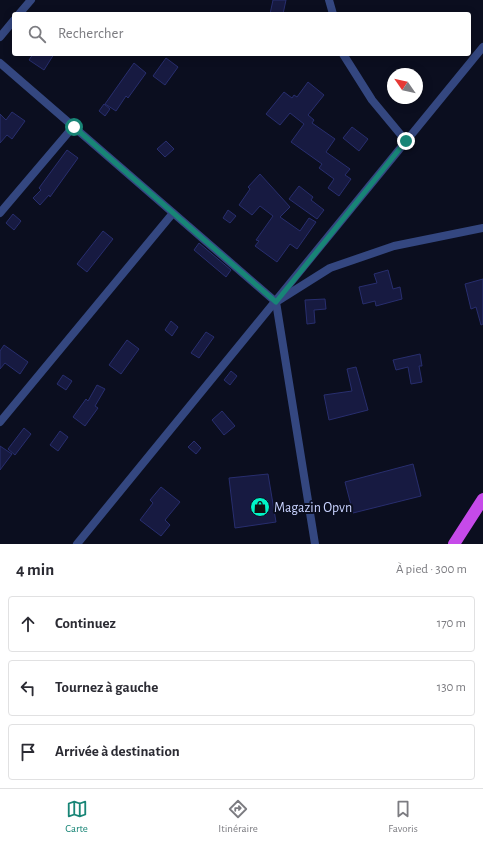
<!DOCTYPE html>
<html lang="fr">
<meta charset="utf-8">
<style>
:root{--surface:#fff;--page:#f7f7f7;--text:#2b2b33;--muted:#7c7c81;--line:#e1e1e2;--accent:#188576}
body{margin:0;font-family:"Alegreya Sans",sans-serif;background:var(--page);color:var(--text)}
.compass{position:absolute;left:387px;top:68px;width:36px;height:36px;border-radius:50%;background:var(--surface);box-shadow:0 2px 10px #0003;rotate:304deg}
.stop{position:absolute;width:12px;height:12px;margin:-9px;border:3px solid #188576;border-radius:50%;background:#fff}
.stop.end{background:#188576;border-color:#fff;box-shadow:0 1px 4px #0008}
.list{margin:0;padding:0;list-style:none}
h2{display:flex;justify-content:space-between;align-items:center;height:52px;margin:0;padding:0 16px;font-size:17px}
h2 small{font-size:13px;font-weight:400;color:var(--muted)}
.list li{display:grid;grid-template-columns:26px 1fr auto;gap:12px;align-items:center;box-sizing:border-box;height:56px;margin:0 8px 8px;padding:0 8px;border:1px solid var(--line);border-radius:4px}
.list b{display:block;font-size:15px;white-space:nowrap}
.list em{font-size:13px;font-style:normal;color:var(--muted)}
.icon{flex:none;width:22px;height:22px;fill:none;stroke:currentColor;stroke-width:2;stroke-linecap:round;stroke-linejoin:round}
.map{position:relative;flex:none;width:483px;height:544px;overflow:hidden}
.search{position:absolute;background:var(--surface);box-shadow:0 2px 10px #0003;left:12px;right:12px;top:12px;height:44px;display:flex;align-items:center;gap:10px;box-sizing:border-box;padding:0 14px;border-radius:4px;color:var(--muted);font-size:15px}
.sheet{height:244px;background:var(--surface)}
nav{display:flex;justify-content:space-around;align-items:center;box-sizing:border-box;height:56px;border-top:1px solid var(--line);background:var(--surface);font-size:11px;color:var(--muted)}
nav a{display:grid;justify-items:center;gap:2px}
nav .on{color:var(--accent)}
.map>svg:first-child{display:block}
.building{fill:#171a41;stroke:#282e6e}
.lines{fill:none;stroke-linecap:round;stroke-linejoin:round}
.minor{stroke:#344780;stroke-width:8}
.tertiary{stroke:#344780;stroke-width:8}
.trunk{stroke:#c64ae9;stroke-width:12}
.route{stroke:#188576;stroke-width:5}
.labels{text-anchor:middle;stroke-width:4;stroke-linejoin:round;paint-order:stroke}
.poi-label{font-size:14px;fill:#c9d3ff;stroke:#0b0e1f;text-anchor:start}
</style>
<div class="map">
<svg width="483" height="544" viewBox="0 0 483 544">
<rect width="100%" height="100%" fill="#0b0e1f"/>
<path class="building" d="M 273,0 L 286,0 L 283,14 L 270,14 Z
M 33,54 L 54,54 L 44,70 L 29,60 Z
M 166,58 L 178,67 L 165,85 L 153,76 Z
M 134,63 L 146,73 L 128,98 L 126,96 L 116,111 L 105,104 Z
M 308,82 L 324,95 L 308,115 L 314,120 L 312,123 L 335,139 L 326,152 L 350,169 L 345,175 L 351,179 L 339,196 L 328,188 L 334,179 L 319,168 L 322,164 L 291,142 L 304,124 L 290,113 L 280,125 L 266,114 L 284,92 L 292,98 L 294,95 L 297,97 Z
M 104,104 L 110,109 L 105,116 L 99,111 Z
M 12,112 L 25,121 L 12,139 L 7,135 L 0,143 L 0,114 L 6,120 Z
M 352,127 L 368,139 L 359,151 L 343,138 Z
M 166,141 L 174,149 L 165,157 L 157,149 Z
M 67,150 L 78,158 L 50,197 L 49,195 L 40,205 L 33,198 L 41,190 L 39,188 Z
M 260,174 L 290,207 L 280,217 L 300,231 L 309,218 L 316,222 L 297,249 L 290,244 L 277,262 L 255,246 L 259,241 L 256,240 L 273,216 L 260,206 L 252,215 L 239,205 L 250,189 L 248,187 Z
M 299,186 L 313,197 L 311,200 L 324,210 L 317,219 L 289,199 Z
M 228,210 L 236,216 L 230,223 L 223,218 Z
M 13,214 L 21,221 L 14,230 L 6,223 Z
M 103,231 L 113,239 L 87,272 L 77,264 Z
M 199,243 L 231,270 L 226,277 L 194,250 Z
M 388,270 L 393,289 L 400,287 L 402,299 L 376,306 L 375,301 L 363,304 L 359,287 L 377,283 L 374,274 Z
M 483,279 L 483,324 L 481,325 L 476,307 L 471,309 L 465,284 Z
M 325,299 L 326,309 L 314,310 L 315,323 L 307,324 L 305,300 Z
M 171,321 L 178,327 L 172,336 L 165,330 Z
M 206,332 L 214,337 L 199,358 L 191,353 Z
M 127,340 L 139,349 L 121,374 L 109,365 Z
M 4,345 L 28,362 L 20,374 L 5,363 L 0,369 L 0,351 Z
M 420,354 L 422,366 L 419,366 L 422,382 L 411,384 L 408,367 L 396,370 L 393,360 Z
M 356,367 L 368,410 L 329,420 L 324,395 L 352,391 L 347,369 Z
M 231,371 L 237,376 L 230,385 L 224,380 Z
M 63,375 L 72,381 L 66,390 L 57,384 Z
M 97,385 L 105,389 L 95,406 L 98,408 L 85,426 L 73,417 L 86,399 L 88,401 Z
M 222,411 L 235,426 L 224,435 L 212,420 Z
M 24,428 L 31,434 L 15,455 L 8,449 Z
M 60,431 L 68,437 L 58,451 L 50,445 Z
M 194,441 L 201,448 L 196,454 L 188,447 Z
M 0,446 L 12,454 L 0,470 Z
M 413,464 L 421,496 L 353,513 L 345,482 Z
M 268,474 L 276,522 L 235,528 L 229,478 Z
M 161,487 L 180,502 L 165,520 L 170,525 L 161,536 L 140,520 L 153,503 L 150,500 Z"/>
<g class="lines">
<path class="minor" d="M 329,0 L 333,14
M 19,14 L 31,0
M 0,37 L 14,20
M 343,54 L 372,100 L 406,141
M 0,213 L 73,127
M 0,422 L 173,213
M 77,544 L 483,47"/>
<path class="tertiary" d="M 0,63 L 276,302 L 315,544
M 276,302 L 330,268 L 394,246 L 483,228"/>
<path class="trunk" d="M 454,544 L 483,499"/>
</g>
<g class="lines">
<path class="route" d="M 74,127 L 276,302 L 406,141"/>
</g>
<defs>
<symbol id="shop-disc" viewBox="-11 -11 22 22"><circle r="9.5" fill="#00f4c7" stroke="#0b0e1f"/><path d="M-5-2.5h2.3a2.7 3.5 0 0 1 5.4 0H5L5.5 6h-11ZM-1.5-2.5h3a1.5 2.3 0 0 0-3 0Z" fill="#111"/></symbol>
</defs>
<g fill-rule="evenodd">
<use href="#shop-disc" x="249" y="496" width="22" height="22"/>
</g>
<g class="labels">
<g class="poi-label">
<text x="274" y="512">Magazin Opvn</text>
</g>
</g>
</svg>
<svg class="compass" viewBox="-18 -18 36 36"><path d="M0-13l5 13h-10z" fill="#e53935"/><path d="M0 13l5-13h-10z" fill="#7c7c81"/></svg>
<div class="stop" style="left:74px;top:127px"></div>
<div class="stop end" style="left:406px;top:141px"></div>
<div class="search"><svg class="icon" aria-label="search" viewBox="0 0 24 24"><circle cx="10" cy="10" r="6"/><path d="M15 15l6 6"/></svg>Rechercher</div>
</div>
<section class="sheet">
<h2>4 min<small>À pied · 300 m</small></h2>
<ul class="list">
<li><svg class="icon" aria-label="ahead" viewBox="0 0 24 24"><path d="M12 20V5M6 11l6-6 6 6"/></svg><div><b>Continuez</b></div><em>170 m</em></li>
<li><svg class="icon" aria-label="left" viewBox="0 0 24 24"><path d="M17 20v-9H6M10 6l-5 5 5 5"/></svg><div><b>Tournez à gauche</b></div><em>130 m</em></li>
<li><svg class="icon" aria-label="arrive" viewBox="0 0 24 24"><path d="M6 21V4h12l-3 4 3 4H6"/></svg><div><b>Arrivée à destination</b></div></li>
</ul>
</section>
<nav>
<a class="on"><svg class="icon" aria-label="map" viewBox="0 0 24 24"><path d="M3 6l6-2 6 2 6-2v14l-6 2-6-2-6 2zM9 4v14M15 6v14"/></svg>Carte</a>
<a><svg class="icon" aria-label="directions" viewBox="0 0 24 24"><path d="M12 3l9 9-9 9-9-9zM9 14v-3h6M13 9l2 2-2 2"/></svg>Itinéraire</a>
<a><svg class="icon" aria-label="saved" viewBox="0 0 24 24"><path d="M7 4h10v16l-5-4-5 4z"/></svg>Favoris</a>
</nav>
